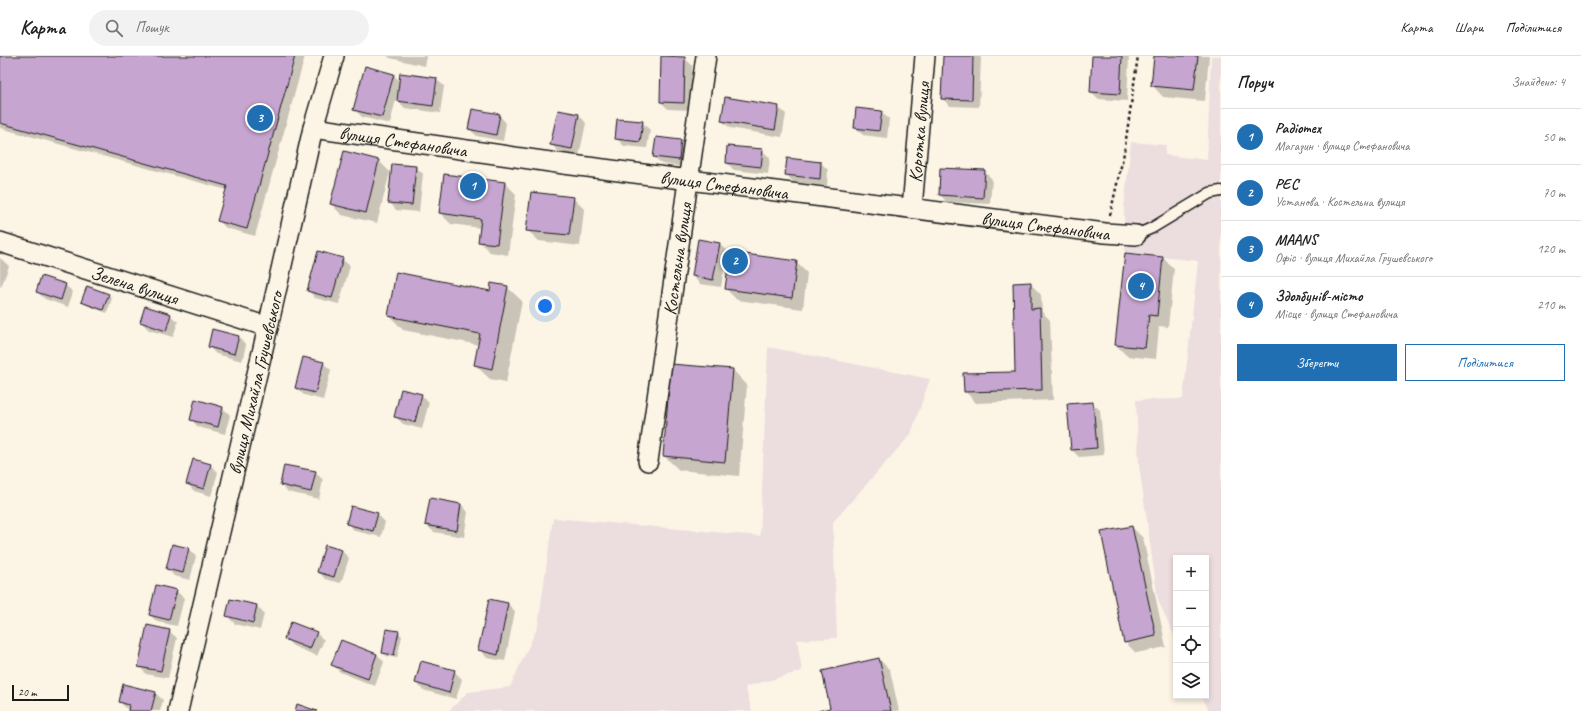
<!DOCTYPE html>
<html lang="uk">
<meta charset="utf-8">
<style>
:root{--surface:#fff;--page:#f2f2f2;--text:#222;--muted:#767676;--line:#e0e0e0;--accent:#1f6fb2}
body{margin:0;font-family:Caveat,sans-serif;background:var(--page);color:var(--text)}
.controls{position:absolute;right:12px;bottom:12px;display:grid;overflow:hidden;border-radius:0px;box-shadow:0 2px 6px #0003}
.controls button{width:36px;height:36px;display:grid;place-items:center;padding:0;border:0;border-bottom:1px solid var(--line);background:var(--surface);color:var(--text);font:20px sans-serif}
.scale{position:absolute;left:12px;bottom:10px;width:57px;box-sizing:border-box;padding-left:4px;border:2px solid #1c1c1c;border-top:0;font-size:11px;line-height:14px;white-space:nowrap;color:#1c1c1c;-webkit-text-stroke:3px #fcf5e5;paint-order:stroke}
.you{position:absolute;left:545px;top:250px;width:14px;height:14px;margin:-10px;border:3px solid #fff;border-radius:50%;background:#1a73e8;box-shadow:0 0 0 6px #1a73e833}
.badge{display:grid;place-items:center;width:26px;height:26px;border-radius:50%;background:var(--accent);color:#fff;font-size:13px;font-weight:700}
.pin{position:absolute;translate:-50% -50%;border:2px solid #fff;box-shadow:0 1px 4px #0006}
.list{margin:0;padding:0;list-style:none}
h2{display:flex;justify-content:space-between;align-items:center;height:52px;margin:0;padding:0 16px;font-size:17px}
h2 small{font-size:13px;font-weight:400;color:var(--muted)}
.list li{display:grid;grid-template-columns:26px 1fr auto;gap:12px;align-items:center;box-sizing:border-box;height:56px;padding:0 16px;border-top:1px solid var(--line)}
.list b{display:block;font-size:15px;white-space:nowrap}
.list p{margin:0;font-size:13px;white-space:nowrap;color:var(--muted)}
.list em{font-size:13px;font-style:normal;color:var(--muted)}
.actions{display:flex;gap:8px;padding:12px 16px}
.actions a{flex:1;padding:9px 0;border:1px solid var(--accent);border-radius:0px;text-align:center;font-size:14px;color:var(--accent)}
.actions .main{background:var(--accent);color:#fff}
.icon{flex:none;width:22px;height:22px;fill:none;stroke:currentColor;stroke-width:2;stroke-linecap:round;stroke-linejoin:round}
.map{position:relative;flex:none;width:1221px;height:655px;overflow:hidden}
header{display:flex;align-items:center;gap:24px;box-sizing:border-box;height:56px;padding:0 20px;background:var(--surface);border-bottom:1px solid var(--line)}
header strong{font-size:19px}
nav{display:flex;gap:22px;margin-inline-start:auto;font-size:14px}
.search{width:280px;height:36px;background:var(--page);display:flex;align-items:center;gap:10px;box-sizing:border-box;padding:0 14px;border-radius:22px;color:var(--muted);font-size:15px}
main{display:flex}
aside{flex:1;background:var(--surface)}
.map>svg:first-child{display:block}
.built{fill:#ecdddf}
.shadow{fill:#0003}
.building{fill:#c6a5d0;stroke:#1c1c1c}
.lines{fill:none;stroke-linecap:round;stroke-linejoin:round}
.lane-casing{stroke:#1c1c1c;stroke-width:13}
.street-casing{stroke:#1c1c1c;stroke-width:22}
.path{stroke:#1c1c1c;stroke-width:2.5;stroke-dasharray:3 3;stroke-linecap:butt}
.lane{stroke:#fcf5e5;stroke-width:10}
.street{stroke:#fcf5e5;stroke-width:19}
.labels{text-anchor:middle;stroke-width:3;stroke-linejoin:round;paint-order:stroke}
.street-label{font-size:19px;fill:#1c1c1c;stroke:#fcf5e5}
</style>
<header>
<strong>Карта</strong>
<div class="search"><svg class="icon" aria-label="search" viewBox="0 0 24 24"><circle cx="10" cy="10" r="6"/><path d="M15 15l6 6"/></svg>Пошук</div>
<nav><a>Карта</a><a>Шари</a><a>Поділитися</a></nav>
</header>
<main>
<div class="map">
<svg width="1221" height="655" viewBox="0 0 1221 655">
<rect width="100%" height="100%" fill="#fcf5e5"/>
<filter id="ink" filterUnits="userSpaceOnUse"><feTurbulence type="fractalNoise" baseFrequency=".025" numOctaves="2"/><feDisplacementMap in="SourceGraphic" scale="8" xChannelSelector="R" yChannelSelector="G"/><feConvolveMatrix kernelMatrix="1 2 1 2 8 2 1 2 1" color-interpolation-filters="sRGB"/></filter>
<g filter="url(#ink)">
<path class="built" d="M 1211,0 L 1221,0 L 1221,655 L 1209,655 L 1202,640 L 1206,640 L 1206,502 L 1176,502 L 1176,584 L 1158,544 L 1139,409 L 1136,344 L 1183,343 L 1198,205 L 1125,197 L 1124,152 L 1131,86 L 1166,89 L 1165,99 L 1207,104 Z
M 768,291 L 930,323 L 911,378 L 833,466 L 837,582 L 797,584 L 802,615 L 745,631 L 752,655 L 449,655 L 468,636 L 510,631 L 538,570 L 553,462 L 760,480 Z"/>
<path class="shadow" d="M 0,0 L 305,0 L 255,180 L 226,172 L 218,164 L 227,134 L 0,72 Z
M 387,0 L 427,0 L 425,10 L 390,2 Z
M 944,0 L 979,0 L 981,2 L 979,51 L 950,50 L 942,42 Z
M 1093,0 L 1129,0 L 1127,45 L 1099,43 L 1091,36 Z
M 1155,0 L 1209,0 L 1205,45 L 1163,41 L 1152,29 Z
M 684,2 L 692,9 L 691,54 L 668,53 L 661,46 Z
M 393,18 L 400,26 L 436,23 L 444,30 L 440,57 L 405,52 L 396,43 L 390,68 L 362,61 L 354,53 Z
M 778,51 L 786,58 L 782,81 L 730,72 L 722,65 Z
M 558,55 L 579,59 L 586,67 L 579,100 L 559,96 L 551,88 Z
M 881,56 L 889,63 L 887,82 L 863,79 L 855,72 Z
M 499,59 L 506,67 L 503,85 L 477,80 L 469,73 Z
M 642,66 L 650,74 L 647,92 L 624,90 L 616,82 Z
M 681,85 L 688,92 L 686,111 L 662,108 L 654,101 Z
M 762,94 L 770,102 L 768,118 L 734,114 L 727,107 Z
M 788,103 L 821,107 L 828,114 L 827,130 L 793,126 L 786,118 Z
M 379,105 L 390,116 L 377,167 L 342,159 L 331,148 Z
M 416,111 L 423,118 L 419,156 L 396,154 L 389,146 Z
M 984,115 L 992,123 L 990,148 L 947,146 L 940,139 Z
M 505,127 L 516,138 L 508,199 L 490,196 L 479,185 L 481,172 L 451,168 L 440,157 Z
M 573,142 L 584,153 L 580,190 L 539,185 L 527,174 Z
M 719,188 L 727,195 L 721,231 L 700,228 L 693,220 Z
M 0,202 L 9,210 L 1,231 L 0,230 Z
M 1163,202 L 1174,213 L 1168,271 L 1159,270 L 1156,303 L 1127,300 L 1116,289 Z
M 342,203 L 350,210 L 339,248 L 315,242 L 308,234 Z
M 796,206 L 807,217 L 803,253 L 737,244 L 726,233 Z
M 1030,227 L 1041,239 L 1042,256 L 1050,264 L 1053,344 L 976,347 L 965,335 L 1016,317 Z
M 65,229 L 73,236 L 68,251 L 45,243 L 37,236 Z
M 507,231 L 522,245 L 506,326 L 490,323 L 475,309 L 479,289 L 403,274 L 389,259 Z
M 108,239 L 112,242 L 107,257 L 86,249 L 82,246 Z
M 170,259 L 178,266 L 173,281 L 149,274 L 141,266 Z
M 239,281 L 246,289 L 242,305 L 216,298 L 209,291 Z
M 323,307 L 331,314 L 323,344 L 304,339 L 296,332 Z
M 733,314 L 747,329 L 739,420 L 679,414 L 664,400 Z
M 421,339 L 429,346 L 422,373 L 403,368 L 396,361 Z
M 196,344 L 223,352 L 230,359 L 225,378 L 198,371 L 191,363 Z
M 1092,347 L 1100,354 L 1104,399 L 1079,401 L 1072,394 L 1068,349 Z
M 210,409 L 218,416 L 211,440 L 194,435 L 187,427 Z
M 315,416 L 323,424 L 319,443 L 288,436 L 281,429 Z
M 431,443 L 461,448 L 468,456 L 464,481 L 434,476 L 426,469 Z
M 377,458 L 385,466 L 381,481 L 355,475 L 347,467 Z
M 1132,471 L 1143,482 L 1166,591 L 1136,597 L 1125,586 Z
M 188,493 L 196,500 L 190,524 L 174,520 L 167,512 Z
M 342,495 L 349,502 L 341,527 L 325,523 L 318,515 Z
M 176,535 L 184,542 L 177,570 L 157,566 L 150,559 Z
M 231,544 L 257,550 L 264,558 L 260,574 L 235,568 L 227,560 Z
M 508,548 L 515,555 L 505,605 L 487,602 L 480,594 Z
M 169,575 L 177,582 L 168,622 L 146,618 L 139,610 Z
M 398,576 L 402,580 L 397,602 L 386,600 L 383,597 Z
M 316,577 L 324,584 L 317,600 L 293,590 L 285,583 Z
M 377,598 L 384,606 L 375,630 L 340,616 L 333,609 Z
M 879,603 L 890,614 L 899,655 L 823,655 L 831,653 Z
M 454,615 L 462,623 L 456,643 L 423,634 L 416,627 Z
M 155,637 L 163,644 L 160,655 L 129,655 L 120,646 Z"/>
<path class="building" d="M 0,0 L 295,0 L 247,173 L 217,165 L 227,130 L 0,67 Z
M 661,0 L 685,1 L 684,47 L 660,46 Z
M 943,0 L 973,0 L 972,44 L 941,43 Z
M 1092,0 L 1122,0 L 1120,38 L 1090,36 Z
M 1154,0 L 1198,0 L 1194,34 L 1151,30 Z
M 365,10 L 394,18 L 382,61 L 353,54 Z
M 400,17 L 437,22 L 433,50 L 397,45 Z
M 725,41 L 779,50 L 775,74 L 721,65 Z
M 856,52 L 882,55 L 879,75 L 854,72 Z
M 472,53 L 500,58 L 496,79 L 468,73 Z
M 558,54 L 579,58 L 572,93 L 550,89 Z
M 617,63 L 643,65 L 640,86 L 615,83 Z
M 656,81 L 681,84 L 679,104 L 653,101 Z
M 727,90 L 763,93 L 761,111 L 726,107 Z
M 344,95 L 379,104 L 366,157 L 330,148 Z
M 787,102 L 821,106 L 820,123 L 785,119 Z
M 392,108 L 416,110 L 412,149 L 388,147 Z
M 940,112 L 985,114 L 983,142 L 939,139 Z
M 444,118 L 505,126 L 497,188 L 478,186 L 481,163 L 439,157 Z
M 531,136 L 574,141 L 569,179 L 526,175 Z
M 698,183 L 720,187 L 713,224 L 692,220 Z
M 318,195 L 343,202 L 332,242 L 307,235 Z
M 730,196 L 797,205 L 792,242 L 725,233 Z
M 1125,197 L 1163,201 L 1157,260 L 1149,259 L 1145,292 L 1115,289 Z
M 396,216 L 490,235 L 491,227 L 508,230 L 492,313 L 474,309 L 480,278 L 388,260 Z
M 41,220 L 66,228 L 61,244 L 36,236 Z
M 1031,226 L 1031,253 L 1040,252 L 1042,334 L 964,336 L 963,317 L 1015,316 L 1013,227 Z
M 87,230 L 109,238 L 103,254 L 81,246 Z
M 145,250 L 171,258 L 166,275 L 140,266 Z
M 212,273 L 239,280 L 234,298 L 208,291 Z
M 303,301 L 324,306 L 315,337 L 295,332 Z
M 671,308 L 733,313 L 725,406 L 663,400 Z
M 401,333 L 422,338 L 415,366 L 394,361 Z
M 195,343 L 223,351 L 218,371 L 190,364 Z
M 1093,346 L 1097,392 L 1071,394 L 1067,348 Z
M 193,403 L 211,408 L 204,433 L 186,428 Z
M 284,409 L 316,415 L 311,436 L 280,429 Z
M 430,442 L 461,448 L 457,475 L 425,469 Z
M 351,450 L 378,457 L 373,475 L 346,468 Z
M 1132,470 L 1156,580 L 1124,587 L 1101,476 Z
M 172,488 L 189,492 L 183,517 L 166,513 Z
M 325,489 L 342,494 L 334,521 L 317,516 Z
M 156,529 L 177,534 L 169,564 L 149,559 Z
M 230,543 L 257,549 L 253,567 L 226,560 Z
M 489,543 L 508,547 L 498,599 L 478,594 Z
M 291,566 L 317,576 L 310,593 L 284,583 Z
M 147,569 L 170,574 L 161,615 L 138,611 Z
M 386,573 L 399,575 L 394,599 L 382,597 Z
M 341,584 L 377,598 L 368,623 L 331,609 Z
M 879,602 L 891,655 L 818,655 L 830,652 L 822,615 Z
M 421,605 L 455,614 L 449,637 L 415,627 Z
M 123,628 L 156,636 L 151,655 L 128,655 L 129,649 L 119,646 Z
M 297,648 L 317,655 L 295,655 Z"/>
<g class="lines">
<defs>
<path id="lane" d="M 1136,179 L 1152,172 L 1210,137 L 1221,135"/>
<g id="street">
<path id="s1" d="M 313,72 L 564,108 L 1105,177 L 1136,179"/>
<path id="s2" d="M 912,152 L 925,0"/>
<path id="s3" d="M 0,186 L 268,271"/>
<path id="s4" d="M 648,405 L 706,0"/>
<path id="s5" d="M 178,655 L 268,271 L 313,72 L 334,0"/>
</g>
</defs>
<use href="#lane" class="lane-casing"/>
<use href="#street" class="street-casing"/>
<path class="path" d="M 1110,159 L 1124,97 L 1138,0"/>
<use href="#lane" class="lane"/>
<use href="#street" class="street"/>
</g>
</g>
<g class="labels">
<g class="street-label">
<text dy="7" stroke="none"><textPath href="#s2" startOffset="76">Коротка вулиця</textPath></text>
<text dy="7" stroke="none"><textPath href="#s1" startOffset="91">вулиця Стефановича</textPath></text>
<text dy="7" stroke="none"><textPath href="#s1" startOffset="415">вулиця Стефановича</textPath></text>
<text dy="7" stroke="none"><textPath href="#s1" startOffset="739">вулиця Стефановича</textPath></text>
<text dy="7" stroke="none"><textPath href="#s4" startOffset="204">Костельна вулиця</textPath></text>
<text dy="7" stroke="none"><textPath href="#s3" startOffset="141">Зелена вулиця</textPath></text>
<text dy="7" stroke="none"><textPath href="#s5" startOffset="337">вулиця Михайла Грушевського</textPath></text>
</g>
</g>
</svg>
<div class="controls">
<button>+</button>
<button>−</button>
<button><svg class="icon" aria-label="locate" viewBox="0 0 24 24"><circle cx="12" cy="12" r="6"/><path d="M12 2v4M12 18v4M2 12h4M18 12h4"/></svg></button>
<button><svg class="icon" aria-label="layers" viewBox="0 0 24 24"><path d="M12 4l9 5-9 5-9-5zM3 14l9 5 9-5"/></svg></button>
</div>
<div class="scale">20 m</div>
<div class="you"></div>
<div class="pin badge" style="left:473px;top:130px">1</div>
<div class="pin badge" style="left:735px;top:205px">2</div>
<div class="pin badge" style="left:260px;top:62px">3</div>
<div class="pin badge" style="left:1141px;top:230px">4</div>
</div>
<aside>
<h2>Поруч<small>Знайдено: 4</small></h2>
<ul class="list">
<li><span class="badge">1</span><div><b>Радiотех</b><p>Магазин · вулиця Стефановича</p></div><em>50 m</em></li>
<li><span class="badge">2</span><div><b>РЕС</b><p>Установа · Костельна вулиця</p></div><em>70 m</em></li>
<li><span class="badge">3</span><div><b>MAANS</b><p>Офіс · вулиця Михайла Грушевського</p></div><em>120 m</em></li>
<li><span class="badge">4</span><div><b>Здолбунів-місто</b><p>Місце · вулиця Стефановича</p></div><em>210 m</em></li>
</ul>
<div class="actions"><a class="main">Зберегти</a><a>Поділитися</a></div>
</aside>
</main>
